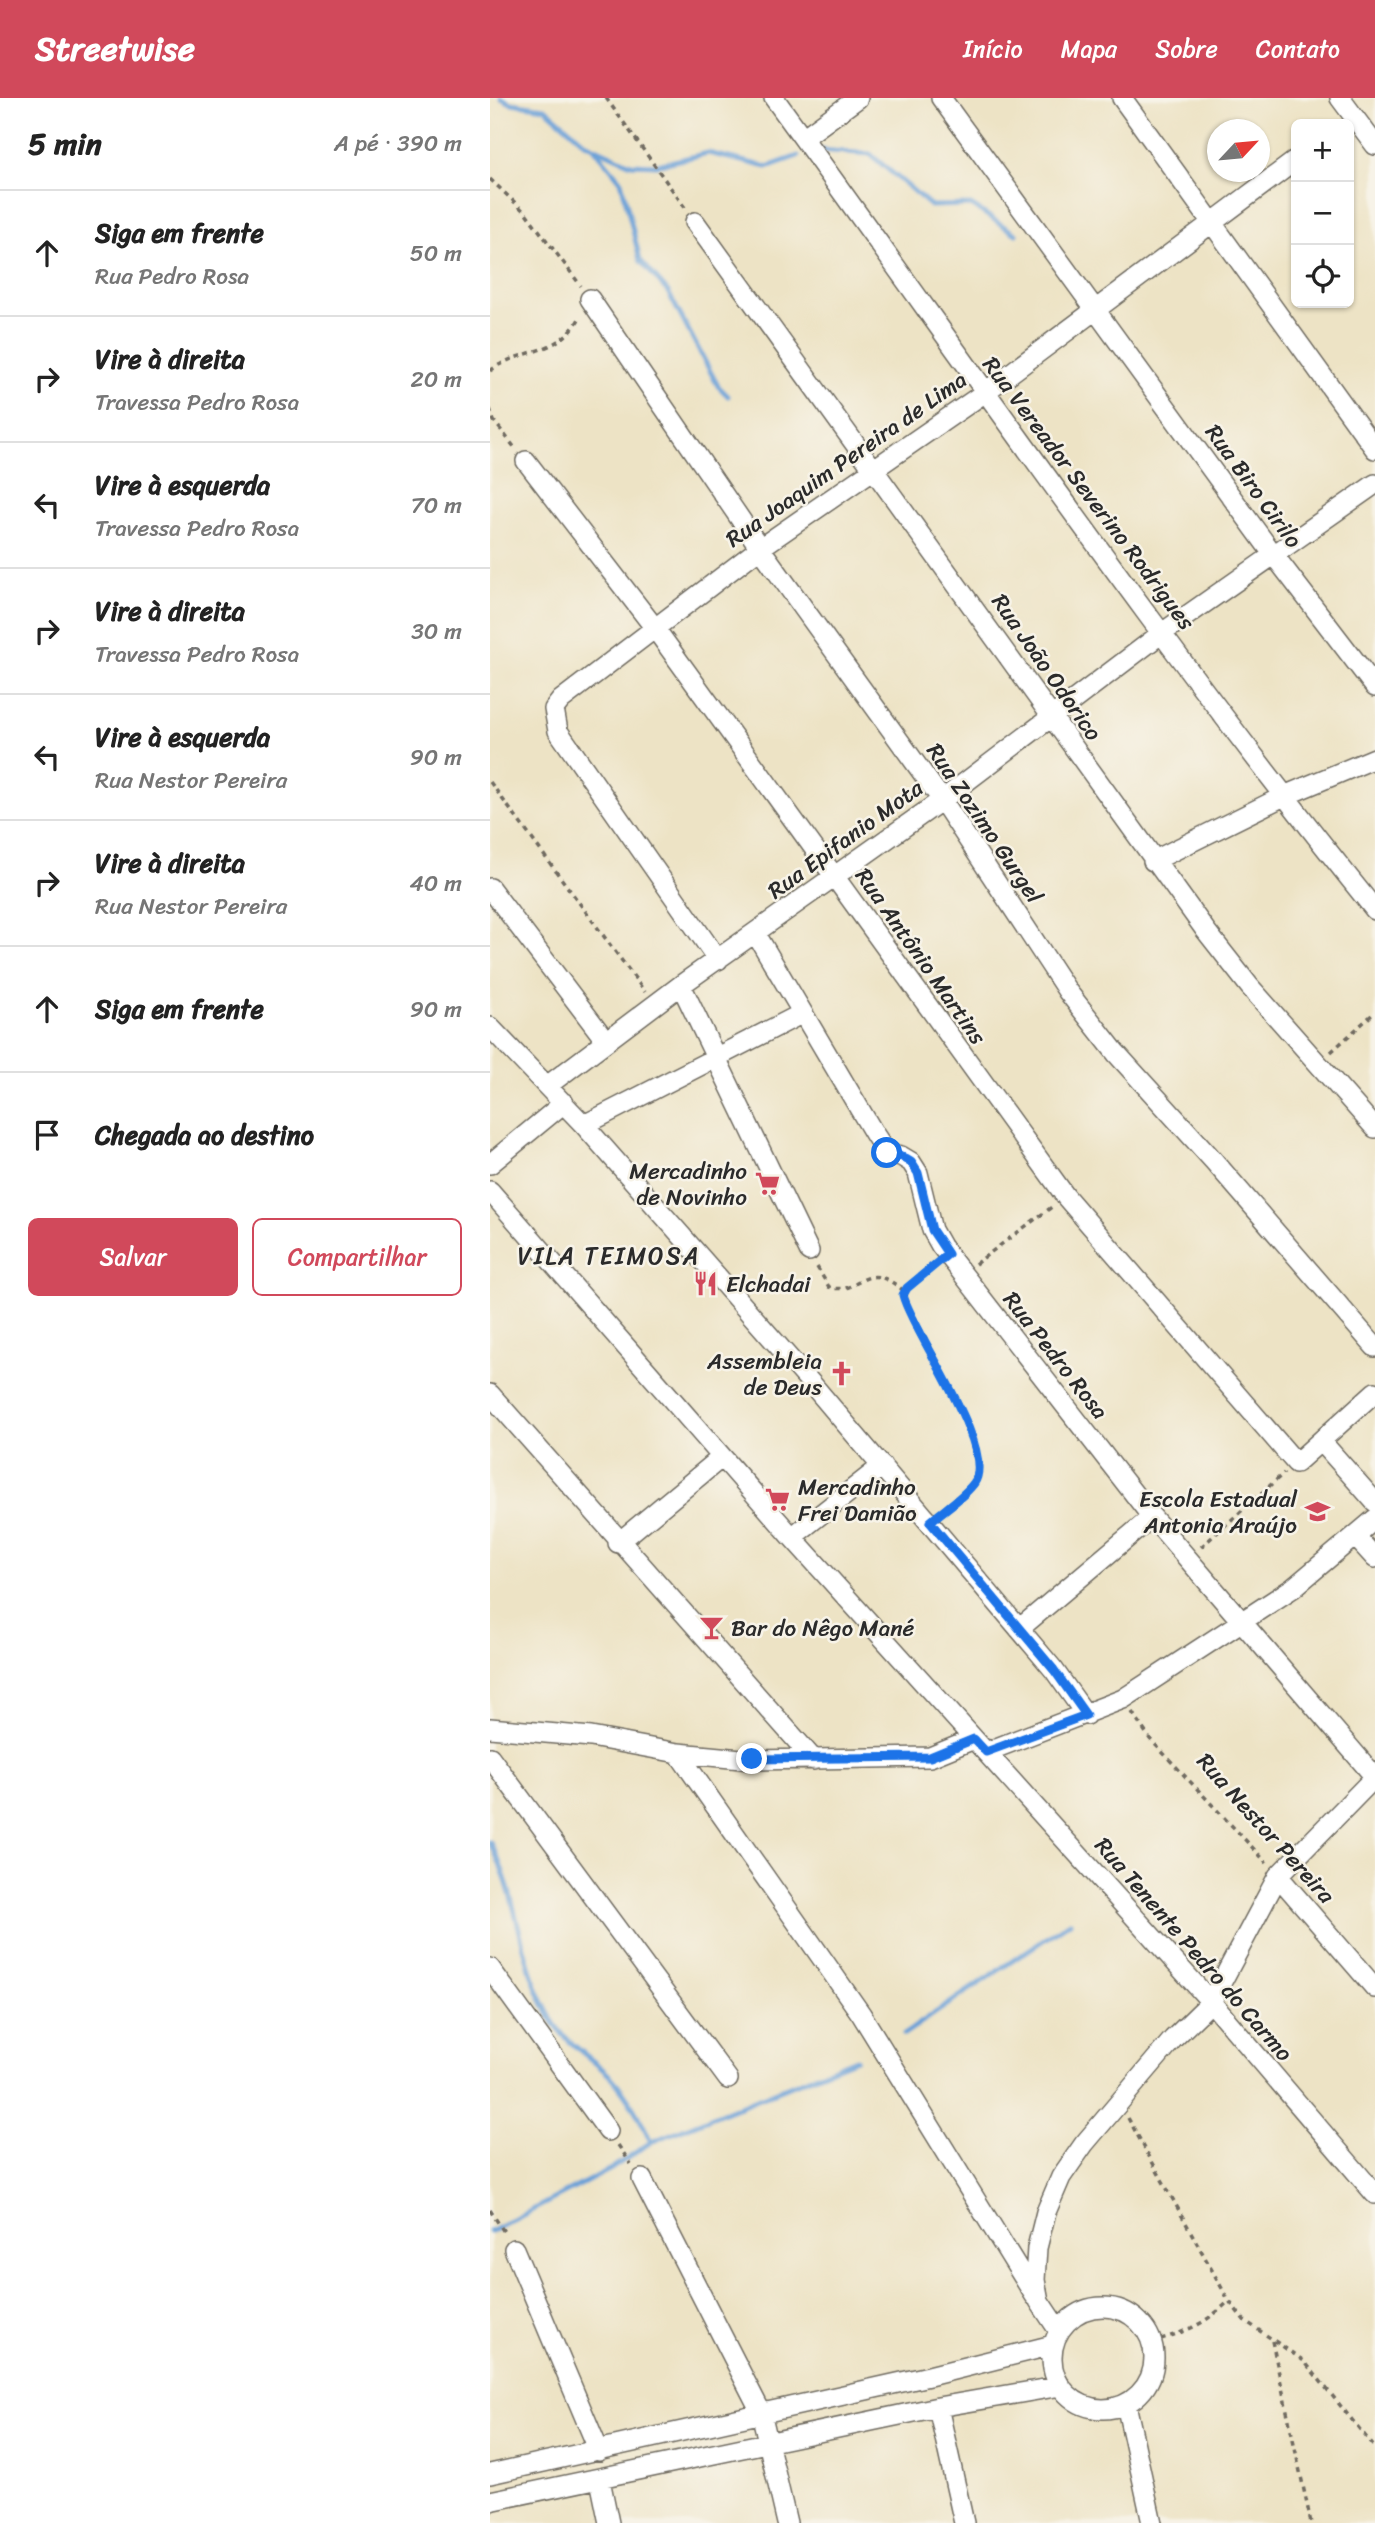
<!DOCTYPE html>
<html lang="pt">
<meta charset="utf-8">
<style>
:root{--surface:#fff;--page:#f6f6f6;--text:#222;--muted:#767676;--line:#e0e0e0;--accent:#d1495b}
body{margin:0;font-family:Sriracha,sans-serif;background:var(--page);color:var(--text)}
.controls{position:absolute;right:21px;top:21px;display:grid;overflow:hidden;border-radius:10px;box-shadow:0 2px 5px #0004}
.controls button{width:63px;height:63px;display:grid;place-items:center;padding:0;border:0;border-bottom:2px solid var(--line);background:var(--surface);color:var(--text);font:35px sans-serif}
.compass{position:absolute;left:717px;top:21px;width:63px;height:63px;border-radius:50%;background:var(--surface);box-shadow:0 2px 5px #0004;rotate:64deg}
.stop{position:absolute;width:21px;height:21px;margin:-16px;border:5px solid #1a73e8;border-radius:50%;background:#fff}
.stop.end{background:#1a73e8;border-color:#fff;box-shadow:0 2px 7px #0008}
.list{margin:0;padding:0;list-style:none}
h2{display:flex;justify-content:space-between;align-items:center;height:91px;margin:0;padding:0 28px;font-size:30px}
h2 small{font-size:23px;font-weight:400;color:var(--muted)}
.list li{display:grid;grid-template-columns:46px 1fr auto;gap:21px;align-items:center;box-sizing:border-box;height:126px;padding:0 28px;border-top:2px solid var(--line)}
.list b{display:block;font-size:26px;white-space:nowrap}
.list p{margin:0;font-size:23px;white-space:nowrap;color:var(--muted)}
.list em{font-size:23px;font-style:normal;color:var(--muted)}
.actions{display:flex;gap:14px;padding:21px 28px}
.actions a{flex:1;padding:16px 0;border:2px solid var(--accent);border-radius:10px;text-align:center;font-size:24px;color:var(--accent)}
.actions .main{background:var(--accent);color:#fff}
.icon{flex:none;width:38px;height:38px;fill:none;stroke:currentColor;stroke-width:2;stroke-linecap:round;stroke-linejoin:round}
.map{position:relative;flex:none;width:885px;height:2425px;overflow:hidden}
header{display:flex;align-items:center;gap:42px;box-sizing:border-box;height:98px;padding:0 35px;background:var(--accent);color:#fff}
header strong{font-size:33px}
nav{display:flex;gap:38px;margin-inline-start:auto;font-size:24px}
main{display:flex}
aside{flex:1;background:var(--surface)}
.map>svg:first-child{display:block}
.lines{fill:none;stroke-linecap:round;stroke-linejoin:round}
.stream{stroke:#6aa0d7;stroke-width:5}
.minor-casing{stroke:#6f6b61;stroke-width:22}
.path{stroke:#6f6b61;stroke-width:3.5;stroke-dasharray:5 5;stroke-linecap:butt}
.minor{stroke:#fff;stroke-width:19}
.route{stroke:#1a73e8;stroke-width:9}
.labels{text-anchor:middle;stroke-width:5;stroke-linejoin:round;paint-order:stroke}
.street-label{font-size:23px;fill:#2b2b2b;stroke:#f7f3e8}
.poi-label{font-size:23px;fill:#2b2b2b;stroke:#f7f3e8;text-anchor:end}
.neighbourhood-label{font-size:24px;letter-spacing:2px;fill:#2b2b2b;stroke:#f7f3e8}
</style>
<header>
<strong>Streetwise</strong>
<nav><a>Início</a><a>Mapa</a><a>Sobre</a><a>Contato</a></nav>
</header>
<main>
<aside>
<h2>5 min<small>A pé · 390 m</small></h2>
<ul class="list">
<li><svg class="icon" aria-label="ahead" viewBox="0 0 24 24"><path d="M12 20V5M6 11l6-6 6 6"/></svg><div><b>Siga em frente</b><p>Rua Pedro Rosa</p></div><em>50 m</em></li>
<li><svg class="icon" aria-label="right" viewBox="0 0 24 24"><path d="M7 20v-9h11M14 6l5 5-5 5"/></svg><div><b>Vire à direita</b><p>Travessa Pedro Rosa</p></div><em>20 m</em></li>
<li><svg class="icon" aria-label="left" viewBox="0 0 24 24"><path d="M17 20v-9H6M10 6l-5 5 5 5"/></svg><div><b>Vire à esquerda</b><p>Travessa Pedro Rosa</p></div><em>70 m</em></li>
<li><svg class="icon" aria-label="right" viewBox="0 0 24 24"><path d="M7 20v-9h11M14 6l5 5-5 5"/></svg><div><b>Vire à direita</b><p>Travessa Pedro Rosa</p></div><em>30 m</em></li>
<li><svg class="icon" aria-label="left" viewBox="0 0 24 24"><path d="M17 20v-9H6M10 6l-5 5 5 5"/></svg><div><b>Vire à esquerda</b><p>Rua Nestor Pereira</p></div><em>90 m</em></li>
<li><svg class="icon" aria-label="right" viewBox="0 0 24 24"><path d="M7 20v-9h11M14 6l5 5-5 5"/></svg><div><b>Vire à direita</b><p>Rua Nestor Pereira</p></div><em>40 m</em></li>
<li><svg class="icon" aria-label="ahead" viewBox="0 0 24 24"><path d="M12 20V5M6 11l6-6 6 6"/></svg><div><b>Siga em frente</b></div><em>90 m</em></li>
<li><svg class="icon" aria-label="arrive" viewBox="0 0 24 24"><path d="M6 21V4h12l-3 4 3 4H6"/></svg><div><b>Chegada ao destino</b></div></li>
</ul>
<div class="actions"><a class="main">Salvar</a><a>Compartilhar</a></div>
</aside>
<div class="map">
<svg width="885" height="2425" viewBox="0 0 885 2425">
<rect width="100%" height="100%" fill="#f7f3e8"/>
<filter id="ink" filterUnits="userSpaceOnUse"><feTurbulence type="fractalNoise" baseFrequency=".0143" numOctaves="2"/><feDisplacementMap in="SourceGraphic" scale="14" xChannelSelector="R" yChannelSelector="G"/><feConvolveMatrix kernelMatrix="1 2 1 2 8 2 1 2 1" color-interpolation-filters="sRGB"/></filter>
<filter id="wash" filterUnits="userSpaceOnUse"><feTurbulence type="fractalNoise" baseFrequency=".00686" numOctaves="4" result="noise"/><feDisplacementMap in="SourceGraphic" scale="28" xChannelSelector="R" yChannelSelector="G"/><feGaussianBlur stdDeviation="1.57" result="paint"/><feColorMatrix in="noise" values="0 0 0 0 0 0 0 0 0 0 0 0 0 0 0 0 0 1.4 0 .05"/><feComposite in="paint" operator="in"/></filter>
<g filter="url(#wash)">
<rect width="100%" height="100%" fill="#ede3c5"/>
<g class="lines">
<path class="stream" d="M 11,0 L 21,5 L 55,10 L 95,45 L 141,66 L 167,67 L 218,55 L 277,69 L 308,58
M 105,51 L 131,83 L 150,162 L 178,194 L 228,288 L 238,298
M 330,52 L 380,56 L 441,108 L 481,107 L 526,136
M 0,1744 C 30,1800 29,1870 64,1925 C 79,1948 104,1961 122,1980 C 139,1999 151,2021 161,2044
M 414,1936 L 580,1824
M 0,2134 L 121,2071 L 161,2044 L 366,1961"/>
</g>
</g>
<g filter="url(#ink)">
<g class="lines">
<defs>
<path id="minor" d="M 284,0 C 482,272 673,550 885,812
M 451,0 L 783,456 L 885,589
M 632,0 L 885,351
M 850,0 L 885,47
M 313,40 L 368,0
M 205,124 L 716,833 L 760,889 L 885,1030
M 100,201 L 270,450 L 452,702 L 578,894 L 626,955 L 723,1062 L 885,1249
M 36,363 L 164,529 L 576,1099 L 806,1365 L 885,1294
M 663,763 L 794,698 L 885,660
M 0,790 L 116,943
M 266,836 L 385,1037 L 397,1055 L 411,1058 L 421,1064 L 428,1075 L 442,1132 L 451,1148 L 662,1419 L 885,1679
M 228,862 L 68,633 L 64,611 L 71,602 L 270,450 L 494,295 L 806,62
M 191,887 L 319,1153
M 0,929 L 94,1027 L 322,1286 L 564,1572 L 596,1617
M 57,988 L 191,887 L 452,702 L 672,535 L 885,386
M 94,1027 L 311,916
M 0,1066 L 74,1005
M 0,1093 L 302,1439 L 721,1904 L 885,2096
M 0,1296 L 324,1662
M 831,1343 L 885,1404
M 865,1438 L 885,1460
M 302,1439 L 392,1368
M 128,1445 L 232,1359
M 529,1531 L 662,1419
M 0,1630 L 101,1639 L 188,1655 L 262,1662 L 440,1659 L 484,1641
M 496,1654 L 633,1601 L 803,1490 L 885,1421
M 188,1655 L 371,1916 L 545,2198
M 0,1659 L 238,1981
M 788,1778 L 885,1890
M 0,1870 L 118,2033
M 152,2081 L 271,2314 L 297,2425
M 24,2151 L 109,2353
M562 2260a51 51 0 1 1 102 0a51 51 0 1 1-102 0Z
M 569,2233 L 549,2203 L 545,2182 L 547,2150 L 556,2114 L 571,2079 L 594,2046 L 683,1941 L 721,1904 L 788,1778 L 885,1679
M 636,2306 L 662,2425
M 448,2309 L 474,2425
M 0,2376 L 439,2278 L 563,2247
M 110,2382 L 119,2425
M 0,2403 L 448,2309 L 571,2288"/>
</defs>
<use href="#minor" class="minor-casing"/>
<path class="path" d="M 116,0 L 196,111
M 0,81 L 36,115 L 91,188
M 0,273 C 29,250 70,258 90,219
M 0,311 L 4,323 L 25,350
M 0,684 L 155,894
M 841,954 L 885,914
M 445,1166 L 417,1190 L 414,1202 C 431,1234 498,1347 486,1379 C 482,1392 462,1404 452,1413
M 485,1166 L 563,1108
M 327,1169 L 339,1189 C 372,1199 372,1158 414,1193
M 711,1449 L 794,1375
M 642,1614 L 660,1641 L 777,1765
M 638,2020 L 739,2203 L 754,2222 L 814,2263 L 885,2350
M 128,2047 L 141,2066
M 0,2112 L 16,2137
M 782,2243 L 821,2425
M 661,2244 C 695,2234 713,2228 739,2203"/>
<use href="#minor" class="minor"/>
</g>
</g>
<g class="lines" filter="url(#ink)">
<path class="route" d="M 262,1661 L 440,1659 L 484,1641 L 496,1654 L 596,1617 L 564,1572 L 440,1424 C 453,1412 473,1400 484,1385 C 508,1352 422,1233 413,1197 L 417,1190 L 458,1156 L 442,1132 L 428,1075 L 421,1064 L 411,1058 L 397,1055"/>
</g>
<defs>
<symbol id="supermarket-bare" viewBox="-9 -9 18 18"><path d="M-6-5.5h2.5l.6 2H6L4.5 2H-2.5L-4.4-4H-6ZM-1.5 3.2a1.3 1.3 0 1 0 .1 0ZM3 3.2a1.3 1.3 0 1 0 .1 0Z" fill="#d1495b" stroke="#f7f3e8" stroke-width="2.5" paint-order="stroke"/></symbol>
<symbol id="restaurant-bare" viewBox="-9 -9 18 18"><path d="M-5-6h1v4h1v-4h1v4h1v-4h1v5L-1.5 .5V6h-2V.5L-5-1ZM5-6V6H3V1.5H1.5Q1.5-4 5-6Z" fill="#d1495b" stroke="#f7f3e8" stroke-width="2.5" paint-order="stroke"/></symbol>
<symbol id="church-bare" viewBox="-9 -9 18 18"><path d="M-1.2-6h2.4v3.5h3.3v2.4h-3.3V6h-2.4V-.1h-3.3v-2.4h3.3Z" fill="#d1495b" stroke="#f7f3e8" stroke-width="2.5" paint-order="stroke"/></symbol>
<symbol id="school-bare" viewBox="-9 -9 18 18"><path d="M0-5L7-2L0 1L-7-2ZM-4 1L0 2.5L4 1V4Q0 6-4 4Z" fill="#d1495b" stroke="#f7f3e8" stroke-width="2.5" paint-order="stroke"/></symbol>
<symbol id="bar-bare" viewBox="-9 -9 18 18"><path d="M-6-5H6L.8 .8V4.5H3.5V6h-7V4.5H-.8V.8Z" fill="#d1495b" stroke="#f7f3e8" stroke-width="2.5" paint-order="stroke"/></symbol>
</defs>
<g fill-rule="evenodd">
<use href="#supermarket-bare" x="260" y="1068" width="35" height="35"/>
<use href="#restaurant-bare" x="198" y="1168" width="35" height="35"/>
<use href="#church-bare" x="334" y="1258" width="35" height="35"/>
<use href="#supermarket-bare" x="270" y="1384" width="35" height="35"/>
<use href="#school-bare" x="810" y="1396" width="35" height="35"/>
<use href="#bar-bare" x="204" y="1512" width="35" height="35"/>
</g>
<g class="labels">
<g class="street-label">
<text transform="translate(356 361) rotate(-35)" y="8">Rua Joaquim Pereira de Lima</text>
<text transform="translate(764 388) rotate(54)" y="8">Rua Biro Cirilo</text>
<text transform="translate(599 395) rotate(53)" y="8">Rua Vereador Severino Rodrigues</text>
<text transform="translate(557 569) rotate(55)" y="8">Rua João Odorico</text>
<text transform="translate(495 725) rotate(56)" y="8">Rua Zozimo Gurgel</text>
<text transform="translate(355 741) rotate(-36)" y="8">Rua Epifanio Mota</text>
<text transform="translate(431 858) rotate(55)" y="8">Rua Antônio Martins</text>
<text transform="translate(566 1257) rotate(52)" y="8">Rua Pedro Rosa</text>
<text transform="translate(776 1730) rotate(48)" y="8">Rua Nestor Pereira</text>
<text transform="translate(704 1851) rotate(49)" y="8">Rua Tenente Pedro do Carmo</text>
</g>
<g class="poi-label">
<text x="257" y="1081">Mercadinho<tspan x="257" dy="26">de Novinho</tspan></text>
<text x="236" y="1194" text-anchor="start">Elchadai</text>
<text x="332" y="1271">Assembleia<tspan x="332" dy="26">de Deus</tspan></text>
<text x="308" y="1397" text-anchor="start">Mercadinho<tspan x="308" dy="26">Frei Damião</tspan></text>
<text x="807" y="1409">Escola Estadual<tspan x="807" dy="26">Antonia Araújo</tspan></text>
<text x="241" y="1538" text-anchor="start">Bar do Nêgo Mané</text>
</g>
<g class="neighbourhood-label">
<text x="119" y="1166">VILA TEIMOSA</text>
</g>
</g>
</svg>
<div class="controls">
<button>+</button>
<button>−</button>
<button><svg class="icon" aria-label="locate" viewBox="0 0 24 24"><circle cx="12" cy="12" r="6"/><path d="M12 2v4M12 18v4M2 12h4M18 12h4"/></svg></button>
</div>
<svg class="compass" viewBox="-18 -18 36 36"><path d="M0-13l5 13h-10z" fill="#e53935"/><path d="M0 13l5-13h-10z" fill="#767676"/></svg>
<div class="stop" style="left:397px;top:1055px"></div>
<div class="stop end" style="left:262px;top:1661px"></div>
</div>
</main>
